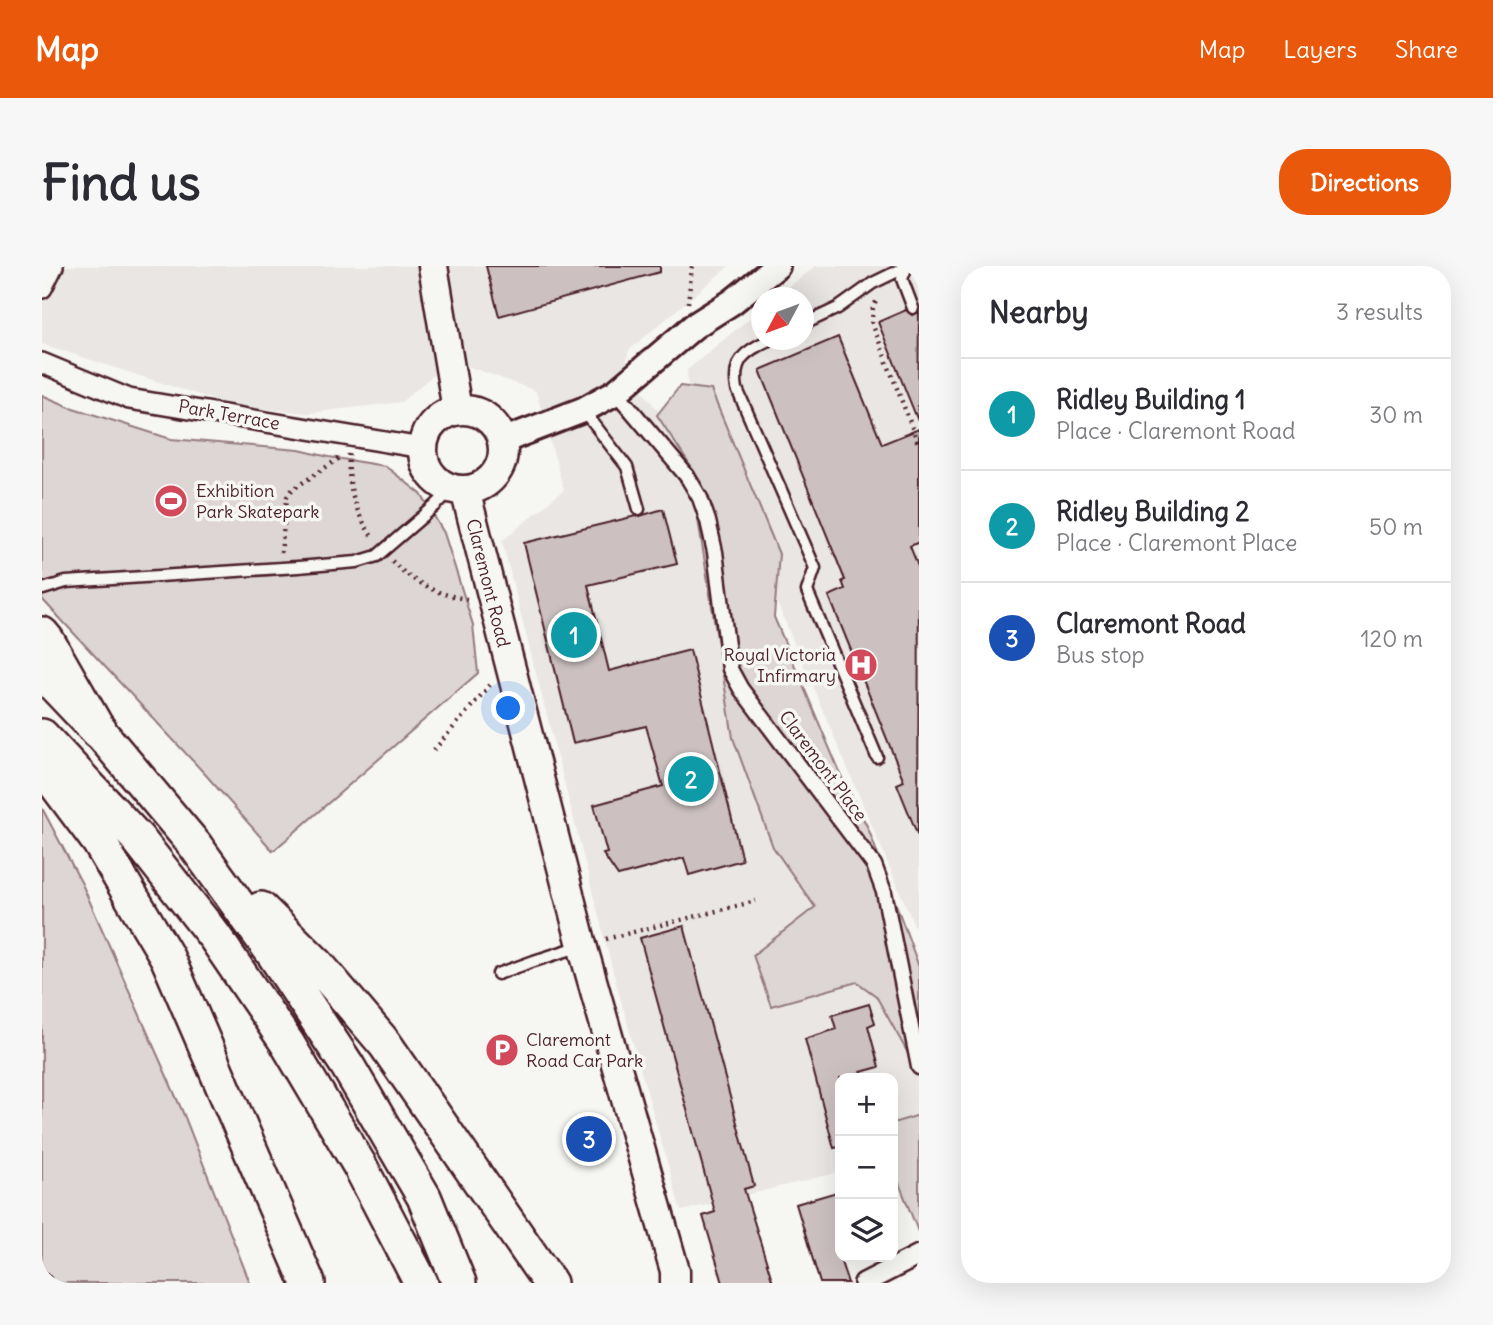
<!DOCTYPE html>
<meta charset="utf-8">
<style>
:root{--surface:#fff;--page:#f7f7f7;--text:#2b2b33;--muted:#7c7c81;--line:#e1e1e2;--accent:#ea580c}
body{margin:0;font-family:Delius,sans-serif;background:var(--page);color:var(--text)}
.controls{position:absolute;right:21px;bottom:21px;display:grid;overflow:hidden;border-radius:14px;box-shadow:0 7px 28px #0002}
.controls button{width:63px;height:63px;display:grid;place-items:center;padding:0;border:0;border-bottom:2px solid var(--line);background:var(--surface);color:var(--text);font:35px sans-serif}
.compass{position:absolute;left:709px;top:21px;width:63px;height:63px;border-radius:50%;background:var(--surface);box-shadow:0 7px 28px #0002;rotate:229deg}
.you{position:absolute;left:467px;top:443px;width:24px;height:24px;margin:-18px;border:5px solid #fff;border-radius:50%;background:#1a73e8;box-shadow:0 0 0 10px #1a73e833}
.badge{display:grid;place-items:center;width:46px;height:46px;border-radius:50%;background:var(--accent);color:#fff;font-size:23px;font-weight:700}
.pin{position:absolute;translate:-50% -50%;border:4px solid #fff;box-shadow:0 2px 7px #0006}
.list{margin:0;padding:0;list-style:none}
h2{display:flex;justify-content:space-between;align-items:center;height:91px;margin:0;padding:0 28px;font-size:30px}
h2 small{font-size:23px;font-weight:400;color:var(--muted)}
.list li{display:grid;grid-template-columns:46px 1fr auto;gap:21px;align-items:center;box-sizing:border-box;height:112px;padding:0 28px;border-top:2px solid var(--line)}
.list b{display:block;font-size:26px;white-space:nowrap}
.list p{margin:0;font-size:23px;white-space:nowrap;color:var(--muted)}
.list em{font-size:23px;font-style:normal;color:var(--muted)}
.icon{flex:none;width:38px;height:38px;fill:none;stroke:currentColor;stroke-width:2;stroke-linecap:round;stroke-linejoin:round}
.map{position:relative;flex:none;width:877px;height:1017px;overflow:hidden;border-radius:28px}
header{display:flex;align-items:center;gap:42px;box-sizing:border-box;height:98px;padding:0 35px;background:var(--accent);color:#fff}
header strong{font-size:33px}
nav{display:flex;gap:38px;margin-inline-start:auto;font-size:24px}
.intro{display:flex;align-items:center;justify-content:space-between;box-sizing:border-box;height:168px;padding:0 42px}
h1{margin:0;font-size:49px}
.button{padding:18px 32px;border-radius:28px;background:var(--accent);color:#fff;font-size:24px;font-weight:700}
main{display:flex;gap:42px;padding:0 42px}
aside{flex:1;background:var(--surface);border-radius:28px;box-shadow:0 7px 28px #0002}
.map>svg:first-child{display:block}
.built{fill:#e9e6e3}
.green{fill:#ddd6d5;stroke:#947a80;stroke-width:2}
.building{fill:#ccc1c0;stroke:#4a1f2b;stroke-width:2}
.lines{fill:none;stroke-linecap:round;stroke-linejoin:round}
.service-casing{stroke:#4a1f2b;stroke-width:15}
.pedestrian-casing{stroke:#4a1f2b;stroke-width:19}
.minor-casing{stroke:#4a1f2b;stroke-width:24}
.tertiary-casing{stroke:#4a1f2b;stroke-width:30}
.secondary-casing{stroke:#4a1f2b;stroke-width:33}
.trunk-casing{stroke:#4a1f2b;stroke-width:38}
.motorway-casing{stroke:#4a1f2b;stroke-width:40}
.path{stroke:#4a1f2b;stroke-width:4.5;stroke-dasharray:2 5;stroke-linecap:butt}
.service{stroke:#f6f6f2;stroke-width:10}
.pedestrian{stroke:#f6f6f2;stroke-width:14}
.minor{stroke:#f6f6f2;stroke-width:19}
.tertiary{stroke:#f6f6f2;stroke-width:24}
.secondary{stroke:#f6f6f2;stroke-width:28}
.trunk{stroke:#f6f6f2;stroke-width:33}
.motorway{stroke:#f6f6f2;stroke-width:35}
.labels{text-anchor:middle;stroke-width:7;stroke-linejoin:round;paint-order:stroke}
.street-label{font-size:18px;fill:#4a1f2b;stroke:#f6f6f2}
.poi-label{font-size:18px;fill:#4a1f2b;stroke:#f6f6f2;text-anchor:start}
</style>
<header>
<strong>Map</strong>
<nav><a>Map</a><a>Layers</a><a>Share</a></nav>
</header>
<div class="intro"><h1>Find us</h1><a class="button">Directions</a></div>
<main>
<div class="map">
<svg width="877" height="1017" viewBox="0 0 877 1017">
<rect width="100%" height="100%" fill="#f6f6f2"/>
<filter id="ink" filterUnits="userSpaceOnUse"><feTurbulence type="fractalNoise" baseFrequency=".0143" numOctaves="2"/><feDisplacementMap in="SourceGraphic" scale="14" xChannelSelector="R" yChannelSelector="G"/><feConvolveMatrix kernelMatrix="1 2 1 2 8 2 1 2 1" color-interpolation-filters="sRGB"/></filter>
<g filter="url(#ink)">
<path class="built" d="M 0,0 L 687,0 L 587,84 L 583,102 L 684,234 L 877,743 L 877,887 L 851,894 L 851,812 L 798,812 L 798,906 L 639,945 L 574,717 L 460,275 L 522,224 L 494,125 L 409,94 L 359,136 L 266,147 L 188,139 L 0,78 Z
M 774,0 L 877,0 L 877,670 L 646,128 L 645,104 L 719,43 L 720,74 L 762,74 L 762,32 L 734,31 Z"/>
<path class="green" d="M 638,120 L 669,124 L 737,288 L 732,351 L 801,514 L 826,562 L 877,701 L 877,807 L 834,730 L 815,716 L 729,740 L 711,689 L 773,641 L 731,581 L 691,472 L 656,253 L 649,201 L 615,149 Z
M 0,129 L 28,141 L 129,173 L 257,184 L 287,191 L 343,200 L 379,228 L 402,267 L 431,359 L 436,407 L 231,585 L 163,508 L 0,333 Z
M 0,542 L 40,618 L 142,849 L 208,1017 L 0,1017 Z
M 877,849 L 877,968 L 853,907 L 851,894 L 851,857 Z"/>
<path class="building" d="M 444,0 L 618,0 L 618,6 L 457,50 Z
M 864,44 L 870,49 L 877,46 L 876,155 L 836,56 Z
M 796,71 L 840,178 L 877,163 L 877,276 L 868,280 L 877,303 L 876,570 L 855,518 L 862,515 L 787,330 L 803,323 L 800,315 L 803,314 L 718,104 Z
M 621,243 L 635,298 L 546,319 L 567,405 L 648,384 L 700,594 L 647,609 L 642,592 L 576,610 L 561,588 L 565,587 L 552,539 L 621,520 L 604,460 L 531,477 L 482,277 L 594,250 L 598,250 Z
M 642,660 L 712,920 L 702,923 L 731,1017 L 681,1017 L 661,950 L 673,946 L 598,672 Z
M 827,738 L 833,757 L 826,760 L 837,801 L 819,806 L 821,812 L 798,812 L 798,881 L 792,882 L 763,773 L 794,763 L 790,749 Z
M 798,925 L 798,993 L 806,1017 L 778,1017 L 754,938 Z"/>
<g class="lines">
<defs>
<path id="service" d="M 865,0 L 860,13 L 871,42
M 762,58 L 796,42 L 831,17 L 864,1
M 727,74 C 703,85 690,94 695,123 L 773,302 L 765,325 L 835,491
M 542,145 L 585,201 L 597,243
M 1,323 L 24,316 L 256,301 L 315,296 L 335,290 L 393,240 L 410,223
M 456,708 L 492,695 L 539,680
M 0,1011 L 5,1017"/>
<path id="pedestrian" d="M 574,126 L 645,210 L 658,232 L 666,255 L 673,286 L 688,403 L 699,423 L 832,599 L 842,626 L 877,801"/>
<path id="minor" d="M 0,22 L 11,0
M 0,97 L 87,133 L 380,182
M 822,1017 L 877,989"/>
<path id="tertiary" d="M 460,175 L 541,144 L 574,126 L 652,60 L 690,36 L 735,0"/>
<path id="secondary" d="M 391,0 L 415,144
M381 184a40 40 0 1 1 80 0a40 40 0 1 1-80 0Z
M 423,224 L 540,679 L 633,1005 L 633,1017"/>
<path id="trunk" d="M 0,368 L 5,374 L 57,465 L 152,578 L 231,687 L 305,799 L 382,931 L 417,1017
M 0,470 L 96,573 L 173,671 L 245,777 L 318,900 L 379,1017
M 0,500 L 57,576 L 125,691 L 266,1017
M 219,643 L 275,698 L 343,778 L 508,1017"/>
<path id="motorway" d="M 0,405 L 57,465"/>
</defs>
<use href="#service" class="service-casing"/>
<use href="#pedestrian" class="pedestrian-casing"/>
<use href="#minor" class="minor-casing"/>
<use href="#tertiary" class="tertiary-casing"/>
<use href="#secondary" class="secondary-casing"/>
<use href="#trunk" class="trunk-casing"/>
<use href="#motorway" class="motorway-casing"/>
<path class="path" d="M 834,36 L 831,40 L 830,57 L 877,180
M 646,37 L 650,0
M 307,188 C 305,220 313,246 331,272
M 239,287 L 245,231 L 250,224 L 299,191
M 350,295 C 370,316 395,329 425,333
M 392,484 L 448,419
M 564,673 L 714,635"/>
<use href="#service" class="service"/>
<use href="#pedestrian" class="pedestrian"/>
<use href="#minor" class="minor"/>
<use href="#tertiary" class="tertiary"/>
<use href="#secondary" class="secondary"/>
<use href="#trunk" class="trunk"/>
<use href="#motorway" class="motorway"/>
</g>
</g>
<defs>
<symbol id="stadium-disc" viewBox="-11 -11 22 22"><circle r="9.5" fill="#d1495b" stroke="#f6f6f2"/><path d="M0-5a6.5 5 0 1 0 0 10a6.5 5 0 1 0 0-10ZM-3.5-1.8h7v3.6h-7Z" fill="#fff"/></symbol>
<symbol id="hospital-disc" viewBox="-11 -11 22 22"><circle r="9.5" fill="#d1495b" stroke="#f6f6f2"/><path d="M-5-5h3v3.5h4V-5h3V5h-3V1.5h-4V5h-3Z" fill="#fff"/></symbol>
<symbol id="parking-disc" viewBox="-11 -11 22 22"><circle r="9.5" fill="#d1495b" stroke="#f6f6f2"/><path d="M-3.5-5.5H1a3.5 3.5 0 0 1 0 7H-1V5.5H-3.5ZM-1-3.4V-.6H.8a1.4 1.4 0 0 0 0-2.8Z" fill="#fff"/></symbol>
</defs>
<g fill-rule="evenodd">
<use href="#stadium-disc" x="110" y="216" width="38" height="38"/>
<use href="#hospital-disc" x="800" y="380" width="38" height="38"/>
<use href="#parking-disc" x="441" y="765" width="38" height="38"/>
</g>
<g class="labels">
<g class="street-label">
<text transform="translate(187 149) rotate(10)" y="6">Park Terrace</text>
<text transform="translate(446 317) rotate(76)" y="6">Claremont Road</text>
<text transform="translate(781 500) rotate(53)" y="6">Claremont Place</text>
</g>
<g class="poi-label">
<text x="154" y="231">Exhibition<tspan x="154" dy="21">Park Skatepark</tspan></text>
<text x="794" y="395" text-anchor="end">Royal Victoria<tspan x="794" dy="21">Infirmary</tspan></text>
<text x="484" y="780">Claremont<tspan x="484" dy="21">Road Car Park</tspan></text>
</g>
</g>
</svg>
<div class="controls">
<button>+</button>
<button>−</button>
<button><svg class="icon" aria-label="layers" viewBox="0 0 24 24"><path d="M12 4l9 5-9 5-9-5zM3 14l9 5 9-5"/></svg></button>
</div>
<svg class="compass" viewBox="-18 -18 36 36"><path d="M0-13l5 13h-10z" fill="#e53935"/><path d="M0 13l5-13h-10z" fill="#7c7c81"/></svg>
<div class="you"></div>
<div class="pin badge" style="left:532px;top:369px;background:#0f9aa8">1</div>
<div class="pin badge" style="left:649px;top:513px;background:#0f9aa8">2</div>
<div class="pin badge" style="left:547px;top:873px;background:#1a4fb4">3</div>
</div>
<aside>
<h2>Nearby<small>3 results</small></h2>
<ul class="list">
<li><span class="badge" style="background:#0f9aa8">1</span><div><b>Ridley Building 1</b><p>Place · Claremont Road</p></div><em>30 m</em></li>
<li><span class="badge" style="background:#0f9aa8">2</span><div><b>Ridley Building 2</b><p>Place · Claremont Place</p></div><em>50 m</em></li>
<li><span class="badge" style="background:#1a4fb4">3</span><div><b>Claremont Road</b><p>Bus stop</p></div><em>120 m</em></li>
</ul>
</aside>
</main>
